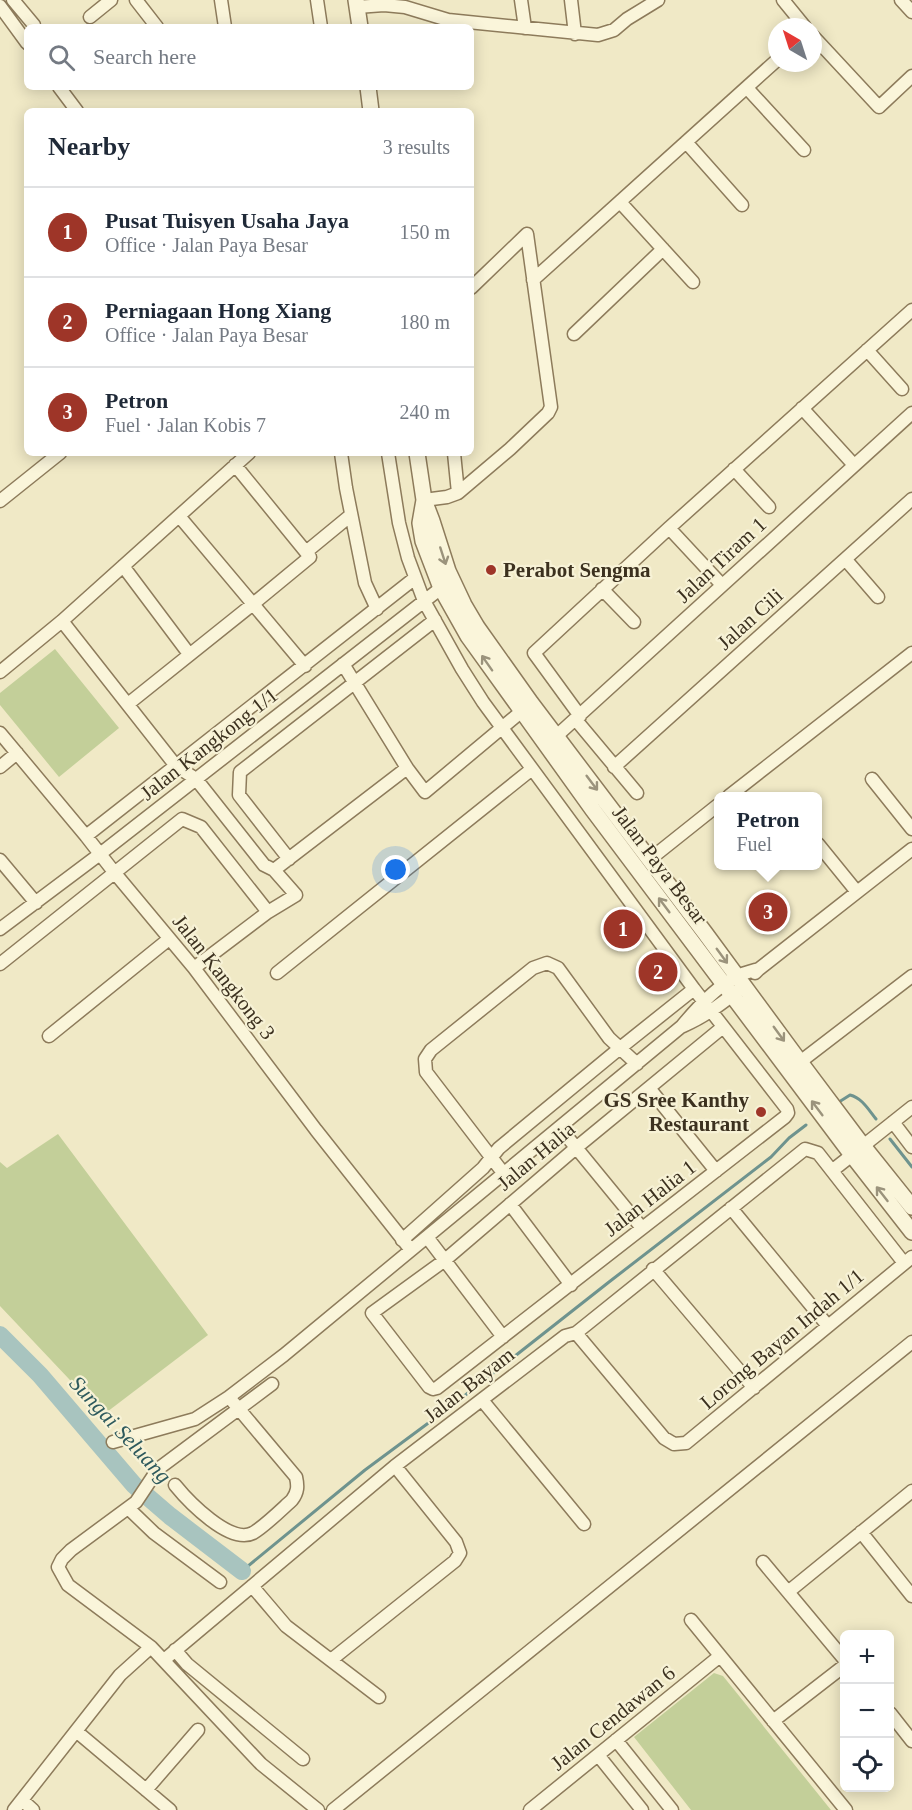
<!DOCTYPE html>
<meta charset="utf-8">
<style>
:root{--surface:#fff;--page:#f2f2f3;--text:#1f2937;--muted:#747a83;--line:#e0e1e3;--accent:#9e3528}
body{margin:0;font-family:Georgia,serif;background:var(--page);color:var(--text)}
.controls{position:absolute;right:18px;bottom:18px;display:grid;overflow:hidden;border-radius:9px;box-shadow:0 3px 15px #0003}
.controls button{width:54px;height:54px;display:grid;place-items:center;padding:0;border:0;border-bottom:2px solid var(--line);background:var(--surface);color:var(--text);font:30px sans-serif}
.compass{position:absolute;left:768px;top:18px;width:54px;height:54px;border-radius:50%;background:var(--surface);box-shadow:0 3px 15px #0003;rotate:321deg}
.you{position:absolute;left:396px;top:870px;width:21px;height:21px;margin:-15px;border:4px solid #fff;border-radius:50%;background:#1a73e8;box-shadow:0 0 0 9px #1a73e833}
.badge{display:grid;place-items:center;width:39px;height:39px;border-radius:50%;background:var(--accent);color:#fff;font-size:20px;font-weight:700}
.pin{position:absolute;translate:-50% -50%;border:3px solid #fff;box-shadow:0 2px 6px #0006}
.popup{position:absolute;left:714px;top:792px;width:108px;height:78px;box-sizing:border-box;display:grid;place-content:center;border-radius:9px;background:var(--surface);filter:drop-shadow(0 2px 4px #0005);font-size:20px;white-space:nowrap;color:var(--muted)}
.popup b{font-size:22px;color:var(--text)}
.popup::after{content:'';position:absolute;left:50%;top:100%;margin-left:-12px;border:12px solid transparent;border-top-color:var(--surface)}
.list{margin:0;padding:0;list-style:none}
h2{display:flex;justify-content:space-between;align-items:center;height:78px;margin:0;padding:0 24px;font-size:26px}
h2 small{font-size:20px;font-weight:400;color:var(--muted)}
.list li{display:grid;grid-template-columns:39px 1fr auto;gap:18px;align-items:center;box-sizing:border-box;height:90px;padding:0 24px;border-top:2px solid var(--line)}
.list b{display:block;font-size:22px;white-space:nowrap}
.list p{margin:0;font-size:20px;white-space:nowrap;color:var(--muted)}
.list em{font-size:20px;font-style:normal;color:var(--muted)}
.icon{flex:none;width:33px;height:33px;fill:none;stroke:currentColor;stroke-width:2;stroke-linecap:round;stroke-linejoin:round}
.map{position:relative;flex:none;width:912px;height:1810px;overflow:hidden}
.search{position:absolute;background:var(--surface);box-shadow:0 3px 15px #0003;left:24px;top:24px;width:450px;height:66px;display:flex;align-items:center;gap:15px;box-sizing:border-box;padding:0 21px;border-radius:9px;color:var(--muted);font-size:22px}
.panel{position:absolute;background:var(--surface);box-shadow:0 3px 15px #0003;left:24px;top:108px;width:450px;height:348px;border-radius:9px}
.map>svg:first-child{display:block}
.green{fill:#c3cf99}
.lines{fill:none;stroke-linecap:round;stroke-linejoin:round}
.stream{stroke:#6e938e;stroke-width:3}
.river{stroke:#a8c4bf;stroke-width:18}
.minor-casing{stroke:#8d7b5b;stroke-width:15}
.tertiary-casing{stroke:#8d7b5b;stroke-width:18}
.minor{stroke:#faf5da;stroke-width:12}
.tertiary{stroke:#faf5da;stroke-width:15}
.oneway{stroke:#9b937c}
.poi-dot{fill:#9e3528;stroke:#f7f2d6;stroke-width:2}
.labels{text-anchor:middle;stroke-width:4.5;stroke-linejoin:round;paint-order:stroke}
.street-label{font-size:21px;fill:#3c311f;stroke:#f7f2d6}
.poi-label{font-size:21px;font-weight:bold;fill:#3c311f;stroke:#f7f2d6;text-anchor:start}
.water-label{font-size:22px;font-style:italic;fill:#2e5a5d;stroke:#f7f2d6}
</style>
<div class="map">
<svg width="912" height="1810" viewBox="0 0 912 1810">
<rect width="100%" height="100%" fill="#f0e9c6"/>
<path class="green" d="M 55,649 L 119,728 L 59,777 L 0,705 L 0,693 Z
M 58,1134 L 208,1335 L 103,1415 L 0,1306 L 0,1162 L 7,1168 Z
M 714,1673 L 723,1676 L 831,1810 L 691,1810 L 634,1737 Z"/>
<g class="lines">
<path class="stream" d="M 839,1102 L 850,1095 C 862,1098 868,1109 876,1119
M 890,1139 L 912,1167
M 242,1571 L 365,1470 L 454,1404 L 609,1282 L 771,1157 L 789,1138 L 806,1125"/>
<path class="river" d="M 0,1335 L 40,1375 L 134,1485 L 170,1516 L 242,1571"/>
<defs>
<path id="minor" d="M 13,0 L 34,25
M 136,0 L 157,27
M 221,0 L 225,27
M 317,0 L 321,27
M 521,0 L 525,28
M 571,0 L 575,34
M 783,0 L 805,27
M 901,0 L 912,12
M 0,6 L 27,43
M 357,7 L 384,5 L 405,7 L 448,20 L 598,35 L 614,30 L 627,19 L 658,0
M 90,17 L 111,0
M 813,36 L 879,107 L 912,76
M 59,87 L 77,111
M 747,88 L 804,150
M 686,142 L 742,205
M 620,202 L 693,282
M 533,280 L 777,60
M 471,288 L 527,234
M 574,334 L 663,249
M 867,350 L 902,389
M 802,408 L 854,465
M 341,453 L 346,488 L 365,583 L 377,609
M 388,453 L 399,523 L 408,558 L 424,601 L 462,669 L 483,702 L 694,989 L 787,1109 L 788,1113 L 785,1117 L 437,1388 L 433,1389 L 429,1387 L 372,1313 L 445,1260 L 577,1147 L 723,1027
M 454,453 L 458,493
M 734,469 L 769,507
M 424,500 L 447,497 L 458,493 L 510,449 L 548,413 L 551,407 L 527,234
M 0,501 L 60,453
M 179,516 L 305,666
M 669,528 L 722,585
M 306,552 L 351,515
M 846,560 L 878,597
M 123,566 L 189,654
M 602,589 L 634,622
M 62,621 L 176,766 L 196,779 L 264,865 L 274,870 L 296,895 L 268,912 L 194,968
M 343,664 L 407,768 L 425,792 L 528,706
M 0,672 L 62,621 L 249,453
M 128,704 L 253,604 L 310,557 L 235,465
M 580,716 L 534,653 L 669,528 L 912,310
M 576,720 L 637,793
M 0,733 L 86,836 L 114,872 L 194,968 L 316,1130 L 411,1250
M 551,741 L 912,413
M 0,767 L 17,753
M 614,767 L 912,499
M 872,779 L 912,829
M 729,796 L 912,653
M 86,836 L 415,578
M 818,844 L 857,892
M 289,859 L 239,795 L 240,772 L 435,620
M 0,860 L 36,903
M 649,860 L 718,805
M 274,870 L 407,768
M 0,929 L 100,854 L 441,588
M 0,964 L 182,819 L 201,827 L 268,912
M 277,973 L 532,769
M 755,973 L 759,969 L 912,849
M 683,1026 C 704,1017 721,1004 739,990
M 49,1036 L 169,939
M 800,1062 L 912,976
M 649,1088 L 716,1171
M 893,1122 L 912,1147
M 560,1128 L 642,1228
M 863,1146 L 912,1107
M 833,1170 L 852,1155
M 504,1174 L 426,1072 L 425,1059 L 431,1050 L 533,968 L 547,963 L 558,968 L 609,1038 L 637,1064
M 510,1204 L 571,1285
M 731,1208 L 828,1326
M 427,1237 L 503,1337
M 402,1240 L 483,1168 L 499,1148 L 620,1048 L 694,989
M 653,1269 L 754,1388
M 576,1333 L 664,1438 L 674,1444 L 686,1443 L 912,1257
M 272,1384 L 158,1469 L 136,1502 L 71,1550 L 62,1559 L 58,1567 L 68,1585 L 151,1647 L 261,1764 L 318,1810
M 482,1400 L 584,1524
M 113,1442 L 195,1419 L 229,1397 L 284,1355 L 682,1026 C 696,1009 716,987 736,977 C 743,973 752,971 759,969
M 175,1485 C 188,1501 230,1545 253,1533 C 265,1526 282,1509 292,1500 C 298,1492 298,1486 296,1477 L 233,1402
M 128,1508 L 154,1533 L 220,1582
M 861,1532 L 912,1596
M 763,1562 L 844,1659
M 252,1586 L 286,1626 L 379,1697
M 788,1592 L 912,1491
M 691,1620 L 846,1810
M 175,1650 L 187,1664 L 303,1759
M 164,1660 L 395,1466 L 565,1336 L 576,1333 L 805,1149 L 818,1153 L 904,1263
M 331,1660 L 455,1561 L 460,1553 L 456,1542 L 395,1466
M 890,1713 L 912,1741
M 773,1721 L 844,1666
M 76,1731 L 170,1810
M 616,1740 L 672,1810
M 598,1755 L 642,1810
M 146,1790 L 198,1730
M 22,1800 L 33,1810
M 14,1810 L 120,1675 L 151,1647
M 333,1810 L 912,1342
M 530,1810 L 720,1656"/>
<path id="tertiary" d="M 356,0 L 360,27
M 368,87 L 371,111
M 417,453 L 424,500 L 432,521 L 448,571 L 464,605 L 477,627 L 531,703 L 705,933 L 800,1062 L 863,1146 L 912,1207
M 424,500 L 420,523 L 423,541 L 441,588 L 468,636 L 593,810 L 852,1155 L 912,1232"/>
</defs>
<use href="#minor" class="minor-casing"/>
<use href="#tertiary" class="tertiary-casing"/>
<use href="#minor" class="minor"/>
<use href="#tertiary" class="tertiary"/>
</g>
<defs><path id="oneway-shaft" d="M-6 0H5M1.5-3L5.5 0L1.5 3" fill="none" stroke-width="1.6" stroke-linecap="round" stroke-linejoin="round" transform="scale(1.5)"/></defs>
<g class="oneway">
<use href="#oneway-shaft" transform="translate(443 556) rotate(72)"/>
<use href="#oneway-shaft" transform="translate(487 663) rotate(-125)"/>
<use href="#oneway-shaft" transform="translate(592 783) rotate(53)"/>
<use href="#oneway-shaft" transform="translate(664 905) rotate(-127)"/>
<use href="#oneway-shaft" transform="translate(722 956) rotate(54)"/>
<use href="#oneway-shaft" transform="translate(779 1034) rotate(54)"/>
<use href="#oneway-shaft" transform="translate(817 1108) rotate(-127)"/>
<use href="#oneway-shaft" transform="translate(882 1194) rotate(-128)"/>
</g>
<g class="poi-dot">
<circle cx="491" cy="570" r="6"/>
<circle cx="761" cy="1112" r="6"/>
</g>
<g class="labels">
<g class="street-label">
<text transform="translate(721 560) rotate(-43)" y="7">Jalan Tiram 1</text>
<text transform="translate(750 619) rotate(-42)" y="7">Jalan Cili</text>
<text transform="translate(209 744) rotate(-38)" y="7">Jalan Kangkong 1/1</text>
<text transform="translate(660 865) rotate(53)" y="7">Jalan Paya Besar</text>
<text transform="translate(224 977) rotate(52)" y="7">Jalan Kangkong 3</text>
<text transform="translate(536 1156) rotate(-40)" y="7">Jalan Halia</text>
<text transform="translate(650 1198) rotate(-38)" y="7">Jalan Halia 1</text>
<text transform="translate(782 1339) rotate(-40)" y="7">Lorong Bayan Indah 1/1</text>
<text transform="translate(469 1385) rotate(-38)" y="7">Jalan Bayam</text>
<text transform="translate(613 1718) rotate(-39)" y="7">Jalan Cendawan 6</text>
</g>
<g class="poi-label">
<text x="503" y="577">Perabot Sengma</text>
<text x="749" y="1107" text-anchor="end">GS Sree Kanthy<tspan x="749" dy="24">Restaurant</tspan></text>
</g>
<g class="water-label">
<text transform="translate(121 1429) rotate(47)" y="8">Sungai Seluang</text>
</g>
</g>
</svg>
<div class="controls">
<button>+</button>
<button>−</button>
<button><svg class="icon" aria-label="locate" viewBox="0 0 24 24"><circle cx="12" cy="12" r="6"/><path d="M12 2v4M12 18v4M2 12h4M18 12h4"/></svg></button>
</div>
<svg class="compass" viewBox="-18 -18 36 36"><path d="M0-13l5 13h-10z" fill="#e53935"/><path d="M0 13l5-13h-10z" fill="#747a83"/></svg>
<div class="you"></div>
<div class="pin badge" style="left:623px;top:929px">1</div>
<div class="pin badge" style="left:658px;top:972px">2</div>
<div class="pin badge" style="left:768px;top:912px">3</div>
<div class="popup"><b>Petron</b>Fuel</div>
<div class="search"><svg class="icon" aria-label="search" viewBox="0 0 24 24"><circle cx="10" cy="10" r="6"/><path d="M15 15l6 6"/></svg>Search here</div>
<section class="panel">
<h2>Nearby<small>3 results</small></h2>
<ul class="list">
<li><span class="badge">1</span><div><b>Pusat Tuisyen Usaha Jaya</b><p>Office · Jalan Paya Besar</p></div><em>150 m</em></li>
<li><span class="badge">2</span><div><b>Perniagaan Hong Xiang</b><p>Office · Jalan Paya Besar</p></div><em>180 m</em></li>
<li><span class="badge">3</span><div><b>Petron</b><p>Fuel · Jalan Kobis 7</p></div><em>240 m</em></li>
</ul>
</section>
</div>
